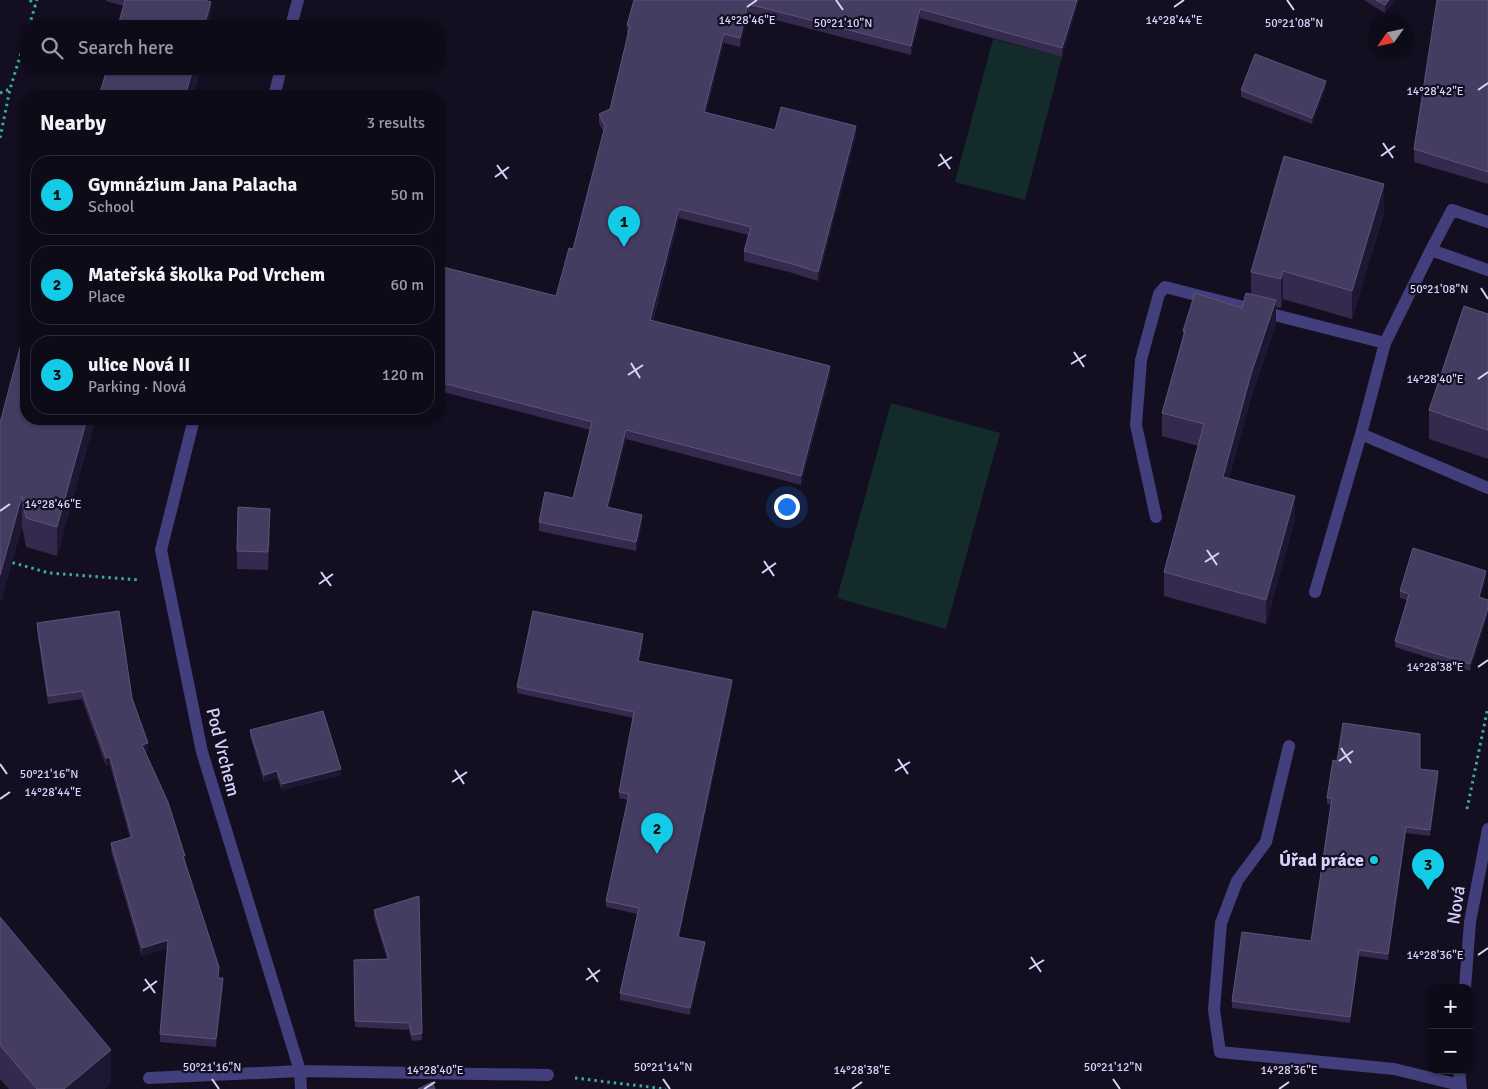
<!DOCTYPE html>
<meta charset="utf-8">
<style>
:root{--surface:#0e0b19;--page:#1c1926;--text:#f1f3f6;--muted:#9b9ba2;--line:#2e2b38;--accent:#13cae7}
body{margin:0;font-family:Signika,sans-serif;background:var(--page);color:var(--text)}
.controls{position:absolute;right:15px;bottom:15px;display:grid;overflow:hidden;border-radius:10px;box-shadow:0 1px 4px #0004}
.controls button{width:45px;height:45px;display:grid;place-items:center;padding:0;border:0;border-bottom:1px solid var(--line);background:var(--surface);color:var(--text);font:25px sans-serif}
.compass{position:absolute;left:1368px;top:15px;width:45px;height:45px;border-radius:50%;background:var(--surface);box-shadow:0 1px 4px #0004;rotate:236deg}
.you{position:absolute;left:786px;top:506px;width:18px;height:18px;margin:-12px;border:4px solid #fff;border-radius:50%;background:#1a73e8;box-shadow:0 0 0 8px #1a73e833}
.badge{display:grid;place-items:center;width:32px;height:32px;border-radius:50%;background:var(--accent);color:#111;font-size:16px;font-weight:700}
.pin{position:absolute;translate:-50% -41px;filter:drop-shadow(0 1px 2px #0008)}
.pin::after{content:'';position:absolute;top:26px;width:18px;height:15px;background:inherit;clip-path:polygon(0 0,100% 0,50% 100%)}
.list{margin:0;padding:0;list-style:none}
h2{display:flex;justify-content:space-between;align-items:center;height:65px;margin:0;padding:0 20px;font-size:21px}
h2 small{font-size:16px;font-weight:400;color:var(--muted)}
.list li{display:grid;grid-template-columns:32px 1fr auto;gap:15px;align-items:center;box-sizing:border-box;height:80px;margin:0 10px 10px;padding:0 10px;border:1px solid var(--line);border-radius:20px}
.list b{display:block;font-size:19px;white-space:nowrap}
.list p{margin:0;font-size:16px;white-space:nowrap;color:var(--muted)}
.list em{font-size:16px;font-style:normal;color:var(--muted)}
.icon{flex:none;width:28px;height:28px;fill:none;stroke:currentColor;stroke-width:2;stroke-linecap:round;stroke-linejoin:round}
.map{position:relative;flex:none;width:1488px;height:1089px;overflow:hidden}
.search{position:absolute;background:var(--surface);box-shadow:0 1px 4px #0004;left:20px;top:20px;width:425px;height:55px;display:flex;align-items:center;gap:12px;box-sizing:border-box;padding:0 18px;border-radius:20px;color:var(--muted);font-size:19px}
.panel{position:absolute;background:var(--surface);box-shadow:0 1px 4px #0004;left:20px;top:90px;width:425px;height:335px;border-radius:20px}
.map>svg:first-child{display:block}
.green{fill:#132b2b}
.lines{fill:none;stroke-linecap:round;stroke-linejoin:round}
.path{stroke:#38aaa8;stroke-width:3;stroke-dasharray:2.5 4;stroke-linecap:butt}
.lane{stroke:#433e7c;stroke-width:12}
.street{stroke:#433e7c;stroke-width:12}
.wall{fill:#332a4e}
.shaded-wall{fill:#1e1734}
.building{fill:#443c61;stroke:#5c5479}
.ticks{fill:none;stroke:#d9d3fb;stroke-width:2}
.poi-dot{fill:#13cae7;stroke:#130f21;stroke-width:2}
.labels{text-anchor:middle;stroke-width:4.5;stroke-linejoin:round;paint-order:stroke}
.street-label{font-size:18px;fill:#d9d3fb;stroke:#130f21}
.poi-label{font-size:18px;font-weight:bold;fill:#d9d3fb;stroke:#130f21;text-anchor:end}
.ticks-label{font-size:12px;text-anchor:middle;fill:#d9d3fb;stroke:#130f21;stroke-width:4.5;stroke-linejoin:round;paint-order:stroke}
</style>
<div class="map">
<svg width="1488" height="1089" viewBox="0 0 1488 1089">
<rect width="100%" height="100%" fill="#130f21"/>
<path class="green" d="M 993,39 L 1062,57 L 1025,200 L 955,182 Z
M 891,403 L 1000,433 L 946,629 L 837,598 Z"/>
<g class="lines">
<path class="path" d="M 30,0 L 35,6
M 29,26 L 37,0
M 0,93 L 10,89
M 0,138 L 10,89 L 26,37
M 0,559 L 49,573 L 140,580
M 1467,809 L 1488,707
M 575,1078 L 666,1089"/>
<path class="lane" d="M 1431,250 L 1452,210 L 1488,222
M 1361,434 L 1488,488
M 1156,517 L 1136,425 L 1141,360 L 1159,294 L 1165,287 L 1385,343
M 1315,592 L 1361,434 L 1385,343 L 1431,250 L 1488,270
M 1289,746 L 1266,842 L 1237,881 L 1221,923 L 1214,1010 L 1220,1052 L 1394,1069 L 1460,1085
M 149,1078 L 300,1071"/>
<path class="street" d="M 291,26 L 298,0
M 274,96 L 281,69
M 194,419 L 161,550 L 202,752 L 300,1071 L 301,1089
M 1465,988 L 1470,922 L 1488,829
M 1459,1070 L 1461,1089
M 300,1071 L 548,1075"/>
</g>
<path class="wall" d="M 106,0 L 204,0 L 211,26 L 124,6 L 106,1 Z
M 634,0 L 1079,0 L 1062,57 L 920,18 L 911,55 L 748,13 L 740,47 L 724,43 L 706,112 L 775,130 L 856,135 L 818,281 L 789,272 L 744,261 L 744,251 L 749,235 L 679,218 L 653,321 L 830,375 L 801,485 L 626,439 L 609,507 L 642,524 L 636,551 L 539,531 L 539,522 L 573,498 L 590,430 L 439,391 L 439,266 L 556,296 L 573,249 L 604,132 L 599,124 L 599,114 L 610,109 L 628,34 L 627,34 L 627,25 Z
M 1364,0 L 1395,0 L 1385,13 Z
M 1488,0 L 1488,184 L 1414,162 L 1414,149 Z
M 1326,87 L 1312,124 L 1241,97 L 1241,90 Z
M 1384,213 L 1352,319 L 1283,299 L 1281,308 L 1276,307 L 1276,324 L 1251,398 L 1229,478 L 1295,519 L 1266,624 L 1164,596 L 1164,572 L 1198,446 L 1162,436 L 1162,413 L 1183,336 L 1183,331 L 1242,308 L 1251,294 L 1251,272 Z
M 1488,314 L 1488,459 L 1429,439 L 1429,410 Z
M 26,419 L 95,419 L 57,556 L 26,547 L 22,526 L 0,604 Z
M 270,527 L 268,570 L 237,569 L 237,551 Z
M 1486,577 L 1480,597 L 1488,600 L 1488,614 L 1470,671 L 1395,647 L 1395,641 L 1407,600 L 1400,598 L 1400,591 Z
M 37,623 L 132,698 L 148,752 L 145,752 L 185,861 L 219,978 L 223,986 L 216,1047 L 160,1042 L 160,1034 L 168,948 L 142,956 L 111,851 L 111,843 L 130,838 L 110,765 L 106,766 L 82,699 L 48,704 L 37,631 Z
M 643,641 L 639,661 L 732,687 L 679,937 L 705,949 L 690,1015 L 620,1000 L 620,993 L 637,914 L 606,907 L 606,901 L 628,800 L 619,798 L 619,792 L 633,718 L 517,693 L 517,687 Z
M 250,730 L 341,775 L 282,790 L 277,778 L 264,782 L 250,736 Z
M 1420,769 L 1438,778 L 1430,836 L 1406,833 L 1388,960 L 1359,956 L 1350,1023 L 1232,1008 L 1232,1001 L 1311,941 L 1331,805 L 1327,804 L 1327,798 Z
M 374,910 L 422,1033 L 422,1040 L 412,1041 L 409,1030 L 355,1027 L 354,960 L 387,959 L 374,917 Z
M 0,917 L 111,1083 L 104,1089 L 9,1089 L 0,1079 Z"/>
<path class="shaded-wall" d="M 1077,0 L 1079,0 L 1062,57 L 1062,48 Z
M 1389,0 L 1395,0 L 1385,13 L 1385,5 Z
M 211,2 L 211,26 L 204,26 Z
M 748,4 L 748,13 L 740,47 L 740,38 Z
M 920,9 L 920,18 L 911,55 L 911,46 Z
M 724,34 L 724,43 L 704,121 L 704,112 Z
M 193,69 L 201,69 L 193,96 L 185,96 Z
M 1326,81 L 1326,87 L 1312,124 L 1312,118 Z
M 856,126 L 856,135 L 818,281 L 818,272 Z
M 1384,184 L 1384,213 L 1352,319 L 1352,291 Z
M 679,209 L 679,218 L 650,330 L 650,320 Z
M 1283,271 L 1283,299 L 1281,308 L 1281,279 Z
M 1276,300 L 1276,324 L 1251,398 L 1223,500 L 1223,477 L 1251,374 Z
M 830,366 L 830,375 L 801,485 L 801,476 Z
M 87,419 L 95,419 L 57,556 L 57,527 Z
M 626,430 L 626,439 L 607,516 L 607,507 Z
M 22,496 L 22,526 L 0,604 L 0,575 Z
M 1295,496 L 1295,519 L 1266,624 L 1266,600 Z
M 270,509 L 270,527 L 268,570 L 268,552 Z
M 642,515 L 642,524 L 636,551 L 636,542 Z
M 1486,571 L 1486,577 L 1479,603 L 1479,597 Z
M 1488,608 L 1488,614 L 1470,671 L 1470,664 Z
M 643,634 L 643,641 L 638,668 L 638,661 Z
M 732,680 L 732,687 L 678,943 L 678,937 Z
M 148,743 L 148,752 L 142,754 L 142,745 Z
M 110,757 L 110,765 L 106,766 L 106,758 Z
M 341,769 L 341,775 L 282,790 L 282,784 Z
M 277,771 L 277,778 L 264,782 L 264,775 Z
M 1438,771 L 1438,778 L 1430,836 L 1430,830 Z
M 1406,827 L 1406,833 L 1388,960 L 1388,954 Z
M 168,940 L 168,948 L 142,956 L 142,948 Z
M 705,942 L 705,949 L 690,1015 L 690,1008 Z
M 1359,950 L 1359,956 L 1350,1023 L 1350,1017 Z
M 223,978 L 223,986 L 216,1047 L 216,1039 Z
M 111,1050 L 111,1083 L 104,1089 L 64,1089 Z"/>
<path class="building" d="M 125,0 L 204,0 L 211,2 L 204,26 L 118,26 Z
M 634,0 L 1077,0 L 1062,48 L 920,9 L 911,46 L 748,4 L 740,38 L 724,34 L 704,112 L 775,130 L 781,107 L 856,126 L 818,272 L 789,263 L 744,251 L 751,227 L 679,209 L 650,320 L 830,366 L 801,476 L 626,430 L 607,507 L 642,515 L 636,542 L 539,522 L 545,492 L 573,498 L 592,422 L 439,382 L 439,266 L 556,296 L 569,248 L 573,249 L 605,126 L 599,114 L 610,109 L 630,26 L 627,25 Z
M 1376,0 L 1389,0 L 1385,5 Z
M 1437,0 L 1488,0 L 1488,172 L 1414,149 Z
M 1255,54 L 1326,81 L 1312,118 L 1241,90 Z
M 107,69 L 193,69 L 185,96 L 99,96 Z
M 1284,156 L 1384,184 L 1352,291 L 1283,271 L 1281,279 L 1251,272 Z
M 1195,293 L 1242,308 L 1246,293 L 1276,300 L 1251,374 L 1223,477 L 1295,496 L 1266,600 L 1164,572 L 1204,424 L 1162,413 L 1185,331 L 1183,331 Z
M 1464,306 L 1488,314 L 1488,430 L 1429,410 Z
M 26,325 L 26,419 L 87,419 L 57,527 L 26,518 L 22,496 L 0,575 L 0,423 Z
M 238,507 L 270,509 L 268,552 L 237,551 Z
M 1413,548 L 1486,571 L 1479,597 L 1488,600 L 1488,608 L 1470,664 L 1395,641 L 1409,594 L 1400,591 Z
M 119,611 L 132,698 L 148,743 L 142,745 L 168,802 L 185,856 L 183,856 L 219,967 L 218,978 L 223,978 L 216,1039 L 160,1034 L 168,940 L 142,948 L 111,843 L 132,837 L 110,757 L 106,758 L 82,691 L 48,696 L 37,623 Z
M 533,611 L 643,634 L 638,661 L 732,680 L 678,937 L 705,942 L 690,1008 L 620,993 L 639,908 L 606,901 L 629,794 L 619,792 L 634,712 L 517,687 Z
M 323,711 L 341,769 L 282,784 L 277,771 L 264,775 L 250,730 Z
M 1343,723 L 1420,734 L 1420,769 L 1438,771 L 1430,830 L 1406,827 L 1388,954 L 1359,950 L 1350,1017 L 1232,1001 L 1242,932 L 1311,941 L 1332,798 L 1327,798 L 1333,760 L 1337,761 Z
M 419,896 L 422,1033 L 412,1035 L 409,1023 L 355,1021 L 354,960 L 389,959 L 374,910 Z
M 0,917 L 111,1050 L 64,1089 L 37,1089 L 0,1045 Z
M 432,1082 L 435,1089 L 418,1089 Z"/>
<path class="ticks" d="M 836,0 L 843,10M 1287,0 L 1294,10M 747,7 L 757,0M 1174,7 L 1184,0M 1478,90 L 1488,83M 1383,143 L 1393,158M 940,154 L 950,169M 1381,156 L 1395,146M 497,165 L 507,179M 938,166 L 952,157M 495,177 L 509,167M 1481,288 L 1488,299M 1074,352 L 1084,367M 631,363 L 640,378M 1071,364 L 1086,355M 628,375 L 643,365M 1478,379 L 1488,372M 0,511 L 10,504M 1207,550 L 1217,565M 764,561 L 774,576M 1205,562 L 1219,553M 321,572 L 331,586M 762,573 L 776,563M 319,584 L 333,574M 1478,667 L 1488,660M 1341,748 L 1351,763M 898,759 L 908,774M 1339,761 L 1353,751M 0,764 L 7,774M 455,770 L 464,784M 895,771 L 910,762M 452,782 L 467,772M 0,799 L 10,792M 1478,955 L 1488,948M 1031,957 L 1041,972M 588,968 L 598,982M 1029,969 L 1044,960M 145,979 L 155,993M 586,980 L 600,970M 143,991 L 157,981M 212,1079 L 219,1089M 663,1079 L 670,1089M 1113,1079 L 1120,1089M 424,1089 L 435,1082M 852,1089 L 862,1082M 1279,1089 L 1289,1082"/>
<circle class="poi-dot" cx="1374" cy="860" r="5"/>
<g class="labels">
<g class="street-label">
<text transform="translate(223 752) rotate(76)" y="6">Pod Vrchem</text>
<text transform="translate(1456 905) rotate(-81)" y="6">Nová</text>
</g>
<g class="poi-label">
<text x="1364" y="866">Úřad práce</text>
</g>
</g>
<g class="ticks-label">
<text x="747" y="24">14°28'46"E</text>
<text x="1174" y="24">14°28'44"E</text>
<text x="843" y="27">50°21'10"N</text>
<text x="1294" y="27">50°21'08"N</text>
<text x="1435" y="95">14°28'42"E</text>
<text x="1439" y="293">50°21'08"N</text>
<text x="1435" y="383">14°28'40"E</text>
<text x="53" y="508">14°28'46"E</text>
<text x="1435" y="671">14°28'38"E</text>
<text x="49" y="778">50°21'16"N</text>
<text x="53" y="796">14°28'44"E</text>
<text x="1435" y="959">14°28'36"E</text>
<text x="212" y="1071">50°21'16"N</text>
<text x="663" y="1071">50°21'14"N</text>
<text x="1113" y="1071">50°21'12"N</text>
<text x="435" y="1074">14°28'40"E</text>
<text x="862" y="1074">14°28'38"E</text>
<text x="1289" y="1074">14°28'36"E</text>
</g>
</svg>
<div class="controls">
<button>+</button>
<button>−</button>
</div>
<svg class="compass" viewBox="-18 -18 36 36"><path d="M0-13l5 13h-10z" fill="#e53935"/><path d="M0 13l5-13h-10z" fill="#9b9ba2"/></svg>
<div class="you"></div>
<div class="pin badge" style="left:624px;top:247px">1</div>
<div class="pin badge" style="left:657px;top:854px">2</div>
<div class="pin badge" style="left:1428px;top:890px">3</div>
<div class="search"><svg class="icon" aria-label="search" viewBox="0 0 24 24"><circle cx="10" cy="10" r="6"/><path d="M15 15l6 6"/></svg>Search here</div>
<section class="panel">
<h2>Nearby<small>3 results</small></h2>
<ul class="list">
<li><span class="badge">1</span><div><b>Gymnázium Jana Palacha</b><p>School</p></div><em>50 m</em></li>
<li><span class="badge">2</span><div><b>Mateřská školka Pod Vrchem</b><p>Place</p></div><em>60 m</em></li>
<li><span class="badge">3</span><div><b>ulice Nová II</b><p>Parking · Nová</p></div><em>120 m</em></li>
</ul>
</section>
</div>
